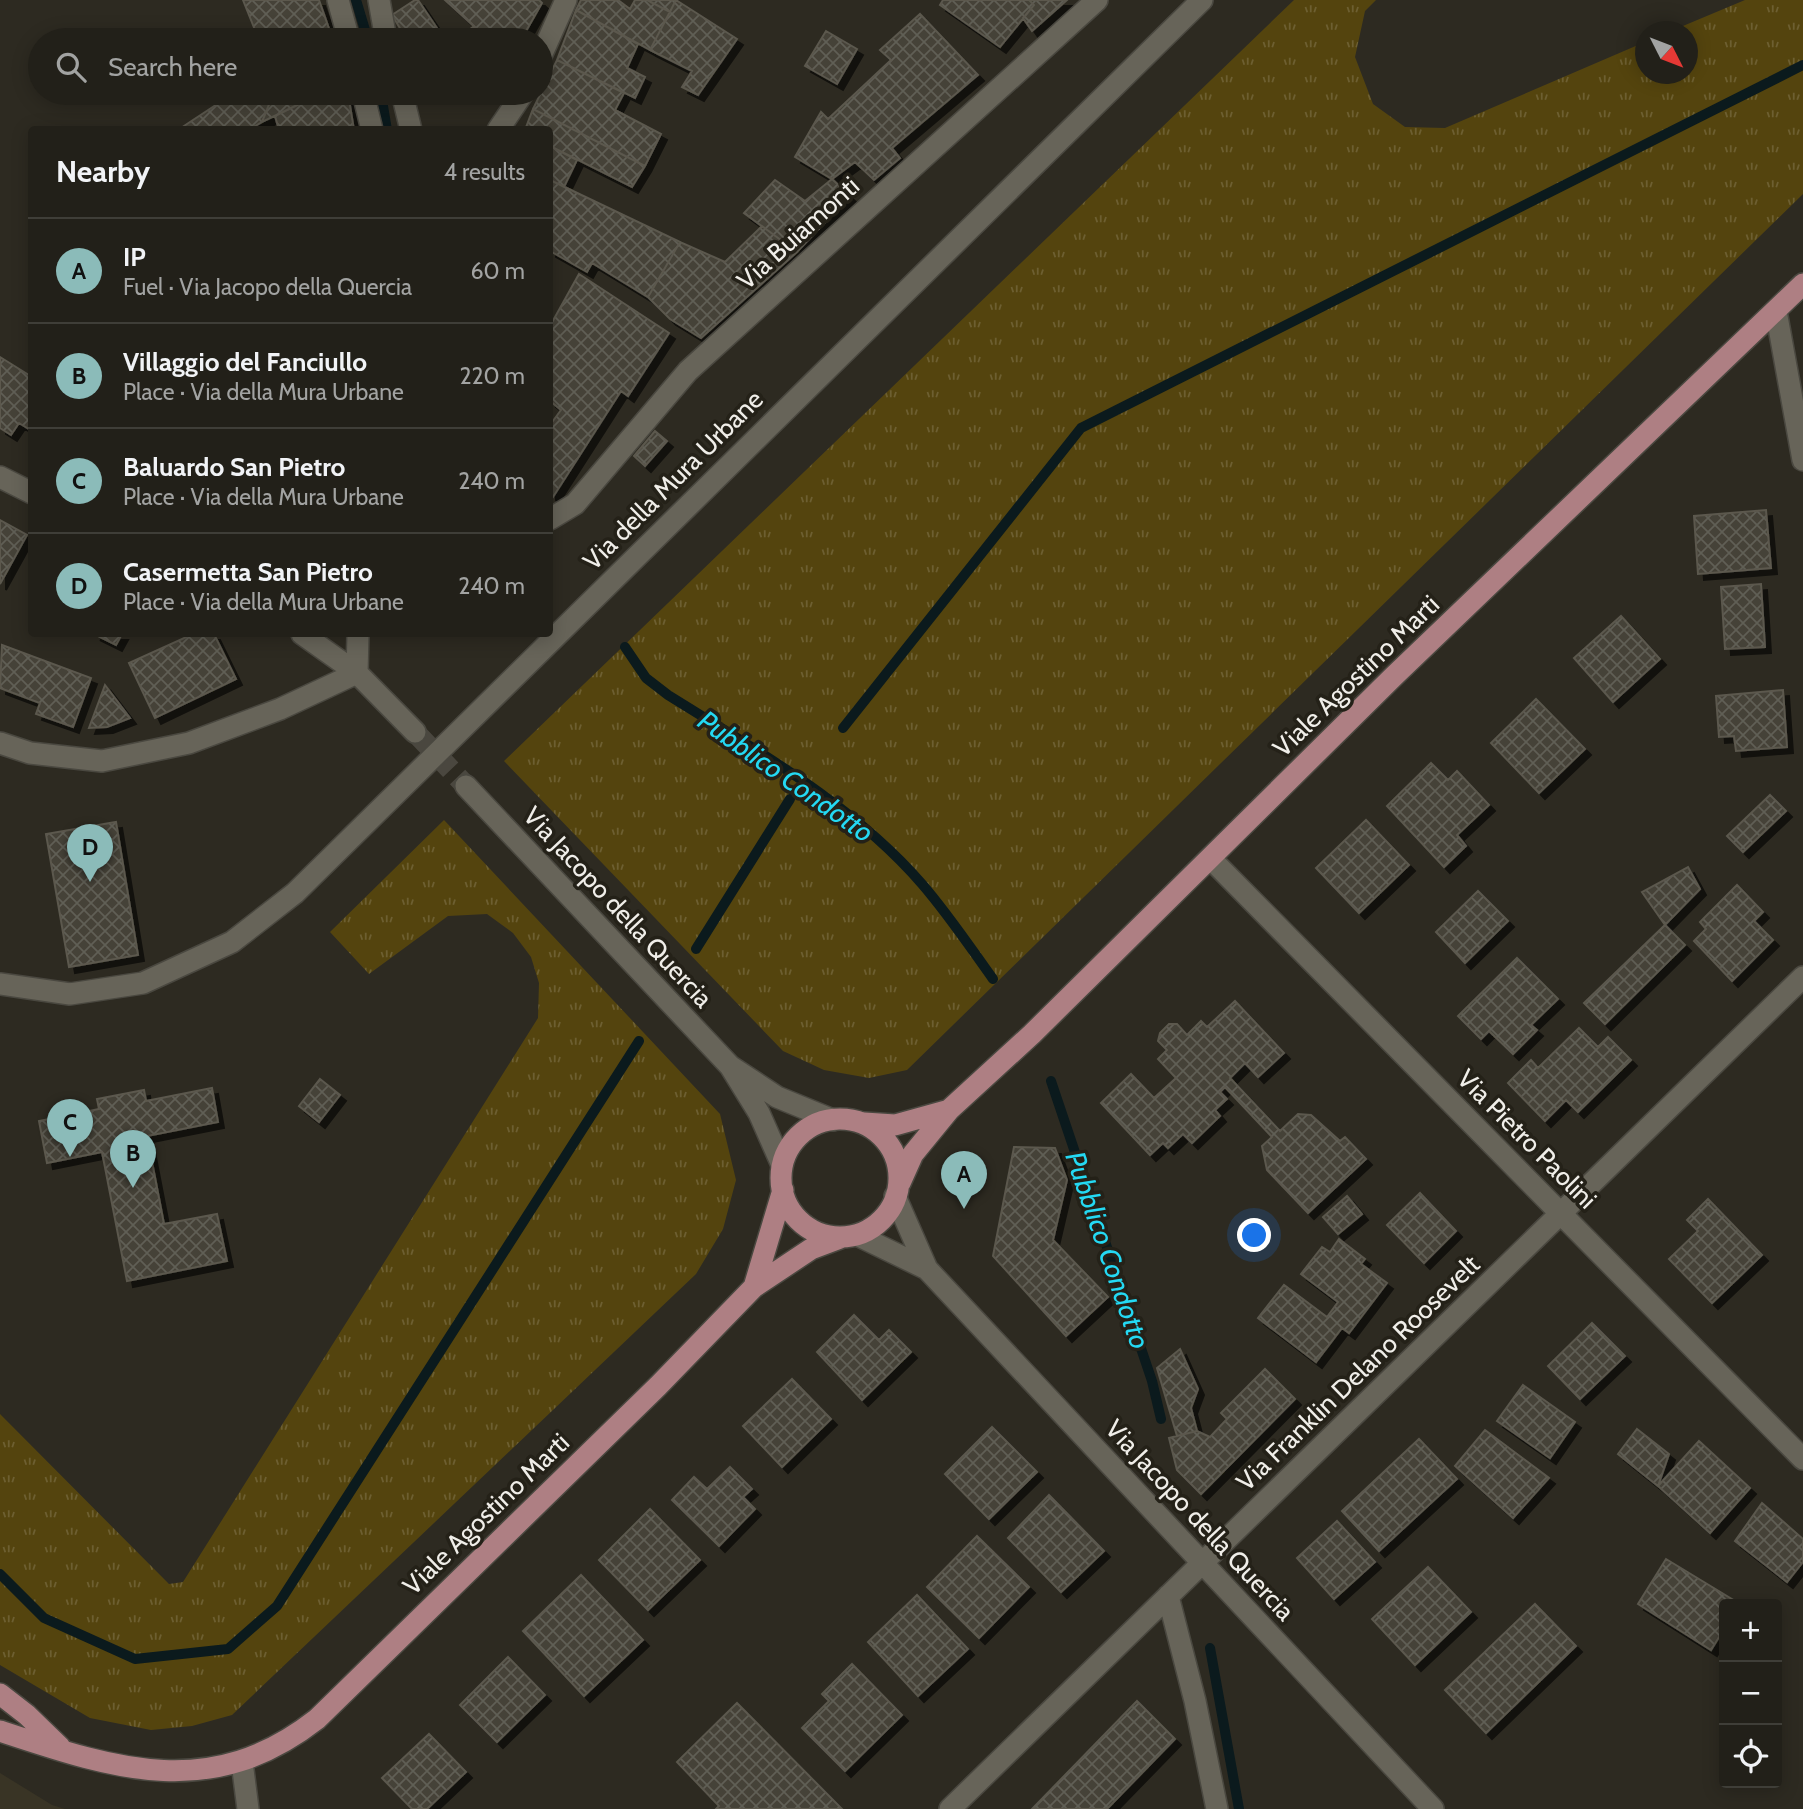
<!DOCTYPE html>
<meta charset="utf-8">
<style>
:root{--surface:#222019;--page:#2e2d26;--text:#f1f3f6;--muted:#a2a3a2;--line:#3f3e38;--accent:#8bbbb9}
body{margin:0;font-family:Cabin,sans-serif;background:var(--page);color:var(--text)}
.controls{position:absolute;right:21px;bottom:21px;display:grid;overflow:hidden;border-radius:7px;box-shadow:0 4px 18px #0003}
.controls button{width:63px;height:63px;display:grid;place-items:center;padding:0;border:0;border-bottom:2px solid var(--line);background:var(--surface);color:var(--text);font:35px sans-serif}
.compass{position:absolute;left:1635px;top:21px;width:63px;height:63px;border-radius:50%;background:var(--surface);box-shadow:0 4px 18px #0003;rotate:132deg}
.you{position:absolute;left:1255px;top:1236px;width:24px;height:24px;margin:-18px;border:5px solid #fff;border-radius:50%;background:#1a73e8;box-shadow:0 0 0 10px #1a73e833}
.badge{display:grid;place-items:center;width:46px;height:46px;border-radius:50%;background:var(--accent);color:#111;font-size:23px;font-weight:700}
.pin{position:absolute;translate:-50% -58px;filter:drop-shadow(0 2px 4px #0008)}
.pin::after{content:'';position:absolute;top:37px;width:24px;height:21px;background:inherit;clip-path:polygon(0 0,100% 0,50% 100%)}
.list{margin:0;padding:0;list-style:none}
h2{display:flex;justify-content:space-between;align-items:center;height:91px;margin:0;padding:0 28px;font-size:30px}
h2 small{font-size:23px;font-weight:400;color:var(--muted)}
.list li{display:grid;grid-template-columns:46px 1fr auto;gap:21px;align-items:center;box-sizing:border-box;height:105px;padding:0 28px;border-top:2px solid var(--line)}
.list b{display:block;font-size:26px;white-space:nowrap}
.list p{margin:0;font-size:23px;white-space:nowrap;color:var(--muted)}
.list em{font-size:23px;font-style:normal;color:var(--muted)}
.icon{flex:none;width:38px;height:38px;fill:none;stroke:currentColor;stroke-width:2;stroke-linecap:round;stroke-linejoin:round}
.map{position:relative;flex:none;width:1803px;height:1809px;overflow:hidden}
.search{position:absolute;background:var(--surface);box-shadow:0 4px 18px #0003;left:28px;top:28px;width:525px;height:77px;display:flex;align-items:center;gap:18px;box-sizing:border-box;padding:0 24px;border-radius:38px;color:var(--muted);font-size:26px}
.panel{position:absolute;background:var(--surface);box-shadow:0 4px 18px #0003;left:28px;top:126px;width:525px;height:511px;border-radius:7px}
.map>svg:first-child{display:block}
.built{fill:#393425}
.grass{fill:url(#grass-tufts)}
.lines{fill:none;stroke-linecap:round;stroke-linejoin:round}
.stream{stroke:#0b1a1d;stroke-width:10}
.building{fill:url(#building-cross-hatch);stroke:#5b584e;stroke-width:2;filter:url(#shadow)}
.minor-tunnel{stroke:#4a473f;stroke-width:21;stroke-dasharray:21 10;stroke-linecap:butt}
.minor-casing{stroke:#4a4840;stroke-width:24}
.major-casing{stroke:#4a4840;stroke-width:24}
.minor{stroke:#676459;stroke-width:21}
.major{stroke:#ae7f83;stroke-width:21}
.labels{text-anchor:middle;stroke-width:7;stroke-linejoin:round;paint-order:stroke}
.street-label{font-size:26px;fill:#f0eee9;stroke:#242118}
.water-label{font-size:28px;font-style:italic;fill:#24d9f3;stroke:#242118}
</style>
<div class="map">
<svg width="1803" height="1809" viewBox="0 0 1803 1809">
<defs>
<pattern id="grass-tufts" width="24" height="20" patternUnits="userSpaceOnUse" patternTransform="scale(1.75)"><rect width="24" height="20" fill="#54440e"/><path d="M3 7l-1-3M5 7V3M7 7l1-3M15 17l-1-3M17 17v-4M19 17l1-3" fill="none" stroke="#6d5f31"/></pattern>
<pattern id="building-cross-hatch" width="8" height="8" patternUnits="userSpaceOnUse" patternTransform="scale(1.75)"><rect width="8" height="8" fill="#454238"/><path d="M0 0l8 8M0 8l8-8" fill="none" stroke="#605e55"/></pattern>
<filter id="shadow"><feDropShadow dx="6" dy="6" stdDeviation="0" flood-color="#0009"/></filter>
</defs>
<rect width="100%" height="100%" fill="#2d2a21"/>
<path class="built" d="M 0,1773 L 52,1805 L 65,1809 L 0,1809 Z"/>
<path class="grass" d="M 1294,0 L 1376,0 L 1365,11 L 1355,57 L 1373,104 L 1405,127 L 1445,128 L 1645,42 L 1646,74 L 1688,74 L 1688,32 L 1671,31 L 1745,0 L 1803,0 L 1803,194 L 907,1070 L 869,1078 L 824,1070 L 783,1051 L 504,761 Z
M 444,820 L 720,1114 L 736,1180 L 723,1229 L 696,1274 L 232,1715 L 192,1726 L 151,1730 L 90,1718 L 0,1665 L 0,1414 L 169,1584 L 183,1582 L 538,1018 L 539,983 L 531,957 L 513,933 L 487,914 L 448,916 L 369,974 L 330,932 Z"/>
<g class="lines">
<path class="stream" d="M 356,0 L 368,40
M 382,100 L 387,130
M 625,647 L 646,678 L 668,695 C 756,750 854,805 922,884 C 948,914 970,947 993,979
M 843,728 L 1081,428 L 1803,65
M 696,949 L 790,799
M 1051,1081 L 1152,1381 L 1161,1419
M 0,1574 L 44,1618 L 135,1659 L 228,1649 L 277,1606 L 639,1041
M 1210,1648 L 1239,1809"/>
</g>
<path class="building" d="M 243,0 L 319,0 L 333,40 L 271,40 L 266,29 L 255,30 Z
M 415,0 L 418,0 L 445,40 L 407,40 L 392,15 Z
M 445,0 L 539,0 L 542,3 L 521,40 L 489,40 Z
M 581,0 L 618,0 L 630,9 L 635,0 L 647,0 L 670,12 L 650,50 L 576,10 Z
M 647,0 L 676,0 L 670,12 Z
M 676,0 L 737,39 L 698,95 L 682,87 L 692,71 L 650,50 Z
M 943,0 L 1029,0 L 1034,5 L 1000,47 L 940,5 Z
M 1029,0 L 1067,0 L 1032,31 L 1023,18 L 1034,5 Z
M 576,10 L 638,44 L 627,68 L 645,77 L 635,98 L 557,60 Z
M 920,14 L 978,75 L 892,148 L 900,158 L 874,180 L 855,162 L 832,179 L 795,157 L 821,112 L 828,119 L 891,60 L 880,50 Z
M 473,27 L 489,40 L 455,40 Z
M 826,31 L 857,49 L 837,84 L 805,66 Z
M 557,60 L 624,93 L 615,110 L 661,134 L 645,166 L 533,109 Z
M 234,93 L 266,93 L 270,102 L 262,122 L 248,130 L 178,130 Z
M 286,93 L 322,93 L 262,122 L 270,102 Z
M 322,93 L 348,93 L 354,130 L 279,130 L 275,116 Z
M 438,93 L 475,93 L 464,98 L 441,98 Z
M 533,109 L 645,166 L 632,187 L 550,146 L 550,130 L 525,130 Z
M 550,146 L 577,160 L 564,187 L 550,180 Z
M 832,179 L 850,196 L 797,252 L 744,213 L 775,180 L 805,201 Z
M 550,180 L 680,242 L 648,297 L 592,263 L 587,272 L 550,251 Z
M 762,226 L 797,252 L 701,338 L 670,319 L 648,297 L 680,242 L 725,262 Z
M 579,274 L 669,333 L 628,396 L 621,391 L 553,497 L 550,494 L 550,425 L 561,410 L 550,401 L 550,326 Z
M 0,357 L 32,377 L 32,431 L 19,423 L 11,435 L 0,428 Z
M 655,431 L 667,441 L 645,466 L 634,456 Z
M 1766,510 L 1771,568 L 1698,574 L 1694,516 Z
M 0,520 L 27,535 L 0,584 Z
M 1761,584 L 1765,647 L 1725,649 L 1721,587 Z
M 1621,616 L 1660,659 L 1613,702 L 1574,658 Z
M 94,634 L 122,634 L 116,645 Z
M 193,634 L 214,634 L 236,679 L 155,718 L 129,663 Z
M 2,645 L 91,678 L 73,727 L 36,714 L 40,703 L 0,688 Z
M 105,685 L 130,718 L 107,727 L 89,728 Z
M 1783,690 L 1787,747 L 1736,751 L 1734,736 L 1719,737 L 1716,696 Z
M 1536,699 L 1585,749 L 1539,793 L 1491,743 Z
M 1431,763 L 1448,780 L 1457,771 L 1489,805 L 1457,835 L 1466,846 L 1444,867 L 1387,806 Z
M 1770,795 L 1786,811 L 1743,852 L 1727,836 Z
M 1366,820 L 1409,865 L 1359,913 L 1316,868 Z
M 116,822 L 138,955 L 69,967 L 46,834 Z
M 1688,867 L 1700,889 L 1665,925 L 1642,892 Z
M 1737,885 L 1763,912 L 1754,921 L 1773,940 L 1732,981 L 1694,941 L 1706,929 L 1700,922 Z
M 1478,891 L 1508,921 L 1465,963 L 1436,932 Z
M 1665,925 L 1685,945 L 1605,1024 L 1584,1003 Z
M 1517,958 L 1558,999 L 1531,1025 L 1537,1030 L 1513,1054 L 1489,1031 L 1481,1039 L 1458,1016 Z
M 1235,1001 L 1284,1053 L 1258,1077 L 1245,1063 L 1230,1078 L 1280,1131 L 1298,1114 L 1311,1115 L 1340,1141 L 1345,1137 L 1366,1159 L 1308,1213 L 1267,1170 L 1262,1146 L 1272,1137 L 1225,1087 L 1220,1092 L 1227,1099 L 1215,1110 L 1220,1116 L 1192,1143 L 1183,1134 L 1168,1148 L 1163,1143 L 1150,1155 L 1101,1103 L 1131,1074 L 1154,1098 L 1176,1078 L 1158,1059 L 1167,1050 L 1158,1041 L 1160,1033 L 1169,1024 L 1177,1024 L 1187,1035 L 1201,1021 L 1207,1027 Z
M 1579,1028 L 1598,1047 L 1608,1037 L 1631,1060 L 1578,1112 L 1566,1100 L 1545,1121 L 1508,1083 L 1531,1060 L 1538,1068 Z
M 320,1079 L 340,1095 L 319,1122 L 299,1106 Z
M 212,1088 L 218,1122 L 147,1136 L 164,1224 L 217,1214 L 227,1261 L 127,1281 L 102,1152 L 47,1163 L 39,1121 L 99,1109 L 97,1099 L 144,1090 L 146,1101 Z
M 1014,1147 L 1055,1148 L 1067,1180 L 1053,1240 L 1108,1297 L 1066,1336 L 993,1256 Z
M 1420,1193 L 1456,1231 L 1424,1263 L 1387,1225 Z
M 1347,1196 L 1362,1214 L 1338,1234 L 1323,1217 Z
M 1708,1199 L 1762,1255 L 1712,1303 L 1669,1259 L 1698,1231 L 1687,1220 Z
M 1339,1239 L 1365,1259 L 1361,1264 L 1387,1283 L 1349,1333 L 1342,1328 L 1316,1362 L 1258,1318 L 1284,1285 L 1327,1317 L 1338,1302 L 1301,1274 L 1322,1247 L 1330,1252 Z
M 854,1315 L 879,1340 L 889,1330 L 911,1352 L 862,1400 L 817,1352 Z
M 1592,1323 L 1625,1356 L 1580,1399 L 1548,1366 Z
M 1180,1349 L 1198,1389 L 1191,1408 L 1197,1431 L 1177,1436 L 1157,1368 Z
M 1265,1369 L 1295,1399 L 1201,1494 L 1177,1470 L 1169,1438 L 1197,1431 L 1210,1437 L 1227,1419 L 1221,1413 Z
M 792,1379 L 831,1419 L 782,1467 L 743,1426 Z
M 1523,1385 L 1575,1422 L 1550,1458 L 1497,1421 Z
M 992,1427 L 1037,1472 L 989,1519 L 945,1474 Z
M 1637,1429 L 1669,1454 L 1658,1486 L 1618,1454 Z
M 1485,1430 L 1549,1478 L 1513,1518 L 1455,1466 Z
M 1419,1439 L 1457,1479 L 1379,1551 L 1342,1511 Z
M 1699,1441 L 1750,1488 L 1710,1533 L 1658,1486 Z
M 730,1467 L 752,1489 L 743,1497 L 755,1509 L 719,1546 L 672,1500 L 694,1477 L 707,1489 Z
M 1049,1495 L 1104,1551 L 1061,1592 L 1008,1538 Z
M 1762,1503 L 1803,1539 L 1803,1562 L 1787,1582 L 1735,1541 Z
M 650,1509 L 700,1560 L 648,1610 L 599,1560 Z
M 1337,1521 L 1375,1562 L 1334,1599 L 1297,1558 Z
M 977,1536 L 1029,1587 L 979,1638 L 927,1587 Z
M 1666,1559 L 1740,1604 L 1724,1604 L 1724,1629 L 1711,1650 L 1638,1604 Z
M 1428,1567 L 1471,1612 L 1415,1665 L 1372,1619 Z
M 581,1575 L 643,1640 L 584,1696 L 523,1631 Z
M 917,1595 L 968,1649 L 918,1696 L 868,1642 Z
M 1535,1604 L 1576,1646 L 1486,1733 L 1445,1690 Z
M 508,1657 L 545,1695 L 497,1742 L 460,1705 Z
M 852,1664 L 902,1715 L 845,1771 L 802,1728 L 829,1701 L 822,1694 Z
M 1137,1701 L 1175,1739 L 1107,1809 L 1032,1809 Z
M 737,1703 L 842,1809 L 716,1809 L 719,1806 L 677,1762 Z
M 429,1734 L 466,1772 L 427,1809 L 412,1809 L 382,1778 Z"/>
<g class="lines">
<path class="minor-tunnel" d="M 415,732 L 466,786"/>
<defs>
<path id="minor" d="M 338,0 L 349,40
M 379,0 L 386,40
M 541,56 L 566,0
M 363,93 L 372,130
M 402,93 L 411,130
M 498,130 L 523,93
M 1776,311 L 1803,460
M 0,477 L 32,493
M 550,519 L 575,504 L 688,371 L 1097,0
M 302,634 L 357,673 L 415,732
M 357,673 L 358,634
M 0,743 L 30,753 L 102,761 L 189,743 L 280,709 L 357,673
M 466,786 L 730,1066
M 1211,859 L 1803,1459
M 0,984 L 70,994 L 143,983 L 232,942 L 295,893 L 1202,0
M 782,1165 L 759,1113 L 730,1066 L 777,1097 L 833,1120
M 857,1235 L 927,1269 L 895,1196
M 927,1269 L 1433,1809
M 1168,1596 L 1195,1701 L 1217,1809
M 242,1762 L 248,1809
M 950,1809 L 1803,977"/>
<path id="major" d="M 949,1110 L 1032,1034 L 1394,676 L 1803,284
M781 1178a59 59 0 1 1 118 0a59 59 0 1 1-118 0Z
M 864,1123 L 895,1125 L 949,1110 L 913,1154 L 900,1183
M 783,1190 L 754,1287 L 811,1249 L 843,1237
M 0,1694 L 27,1715 L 60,1747
M 0,1731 C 115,1769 211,1802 317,1719 L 658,1386 L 754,1287"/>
</defs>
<use href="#minor" class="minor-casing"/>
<use href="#major" class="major-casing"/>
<use href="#minor" class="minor"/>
<use href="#major" class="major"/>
</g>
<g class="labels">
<g class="street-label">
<text transform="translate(798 233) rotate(-42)" y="9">Via Buiamonti</text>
<text transform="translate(673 480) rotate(-45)" y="9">Via della Mura Urbane</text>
<text transform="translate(1356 676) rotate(-44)" y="9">Viale Agostino Marti</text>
<text transform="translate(618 907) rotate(47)" y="9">Via Jacopo della Quercia</text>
<text transform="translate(1527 1139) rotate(45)" y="9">Via Pietro Paolini</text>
<text transform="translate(1358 1373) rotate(-44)" y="9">Via Franklin Delano Roosevelt</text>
<text transform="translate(486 1514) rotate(-44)" y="9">Viale Agostino Marti</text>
<text transform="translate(1200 1520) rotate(47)" y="9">Via Jacopo della Quercia</text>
</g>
<g class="water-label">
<text transform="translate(786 776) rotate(35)" y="10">Pubblico Condotto</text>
<text transform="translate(1108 1250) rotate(71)" y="10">Pubblico Condotto</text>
</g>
</g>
</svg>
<div class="controls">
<button>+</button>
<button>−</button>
<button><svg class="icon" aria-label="locate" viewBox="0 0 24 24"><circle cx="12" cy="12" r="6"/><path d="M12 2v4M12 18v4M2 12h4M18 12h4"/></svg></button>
</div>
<svg class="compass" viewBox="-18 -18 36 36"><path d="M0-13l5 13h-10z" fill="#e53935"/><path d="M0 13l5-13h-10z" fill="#a2a3a2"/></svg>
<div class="you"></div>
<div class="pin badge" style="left:964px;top:1209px">A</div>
<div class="pin badge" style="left:133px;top:1188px">B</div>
<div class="pin badge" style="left:70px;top:1157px">C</div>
<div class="pin badge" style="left:90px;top:882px">D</div>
<div class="search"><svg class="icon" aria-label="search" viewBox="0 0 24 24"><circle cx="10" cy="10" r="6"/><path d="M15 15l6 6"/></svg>Search here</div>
<section class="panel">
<h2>Nearby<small>4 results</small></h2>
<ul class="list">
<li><span class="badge">A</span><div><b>IP</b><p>Fuel · Via Jacopo della Quercia</p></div><em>60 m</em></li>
<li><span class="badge">B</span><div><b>Villaggio del Fanciullo</b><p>Place · Via della Mura Urbane</p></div><em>220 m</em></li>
<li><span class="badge">C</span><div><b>Baluardo San Pietro</b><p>Place · Via della Mura Urbane</p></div><em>240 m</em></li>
<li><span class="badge">D</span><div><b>Casermetta San Pietro</b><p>Place · Via della Mura Urbane</p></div><em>240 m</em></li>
</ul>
</section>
</div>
